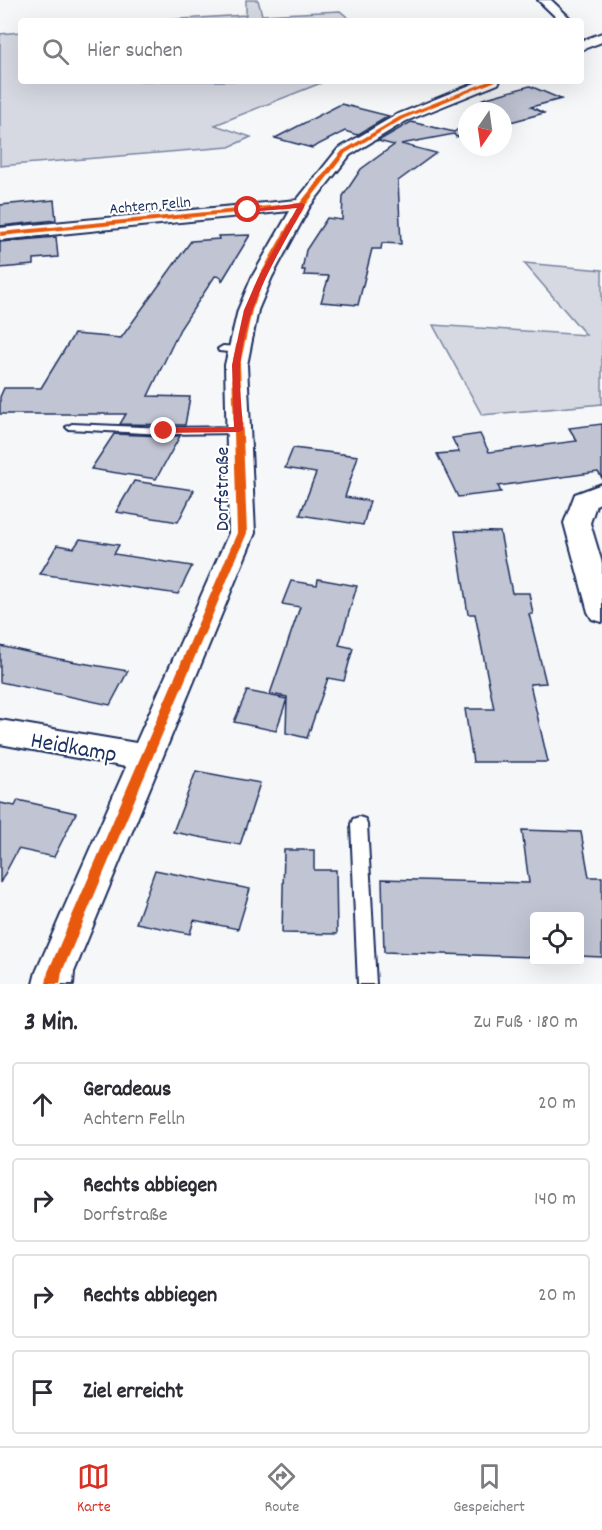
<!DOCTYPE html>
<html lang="de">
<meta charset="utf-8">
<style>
:root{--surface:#fff;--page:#f2f2f3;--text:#2b2b33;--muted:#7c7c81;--line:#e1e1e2;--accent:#d93025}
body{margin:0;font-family:Dekko,sans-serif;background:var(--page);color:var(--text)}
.controls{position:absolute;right:18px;bottom:18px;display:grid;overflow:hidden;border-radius:6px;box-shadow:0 6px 24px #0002}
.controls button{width:54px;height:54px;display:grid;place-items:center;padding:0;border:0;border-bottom:2px solid var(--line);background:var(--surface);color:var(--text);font:30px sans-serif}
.compass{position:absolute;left:458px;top:102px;width:54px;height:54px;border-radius:50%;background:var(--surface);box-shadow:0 6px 24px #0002;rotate:193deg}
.stop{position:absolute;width:18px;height:18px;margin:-14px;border:4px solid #d93025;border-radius:50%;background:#fff}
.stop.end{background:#d93025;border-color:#fff;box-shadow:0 2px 6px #0008}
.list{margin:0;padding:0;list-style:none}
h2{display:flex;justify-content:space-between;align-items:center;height:78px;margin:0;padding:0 24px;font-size:26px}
h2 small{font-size:20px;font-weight:400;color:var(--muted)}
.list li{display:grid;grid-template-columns:39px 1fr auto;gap:18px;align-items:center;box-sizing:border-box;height:84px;margin:0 12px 12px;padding:0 12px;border:2px solid var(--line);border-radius:6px}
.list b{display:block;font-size:22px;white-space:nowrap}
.list p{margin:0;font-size:20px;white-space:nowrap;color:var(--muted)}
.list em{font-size:20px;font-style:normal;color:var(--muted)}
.icon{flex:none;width:33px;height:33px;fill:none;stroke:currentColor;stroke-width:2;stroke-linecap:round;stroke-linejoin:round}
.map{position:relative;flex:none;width:602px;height:984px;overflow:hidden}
.search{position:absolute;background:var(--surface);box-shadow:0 6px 24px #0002;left:18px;right:18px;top:18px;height:66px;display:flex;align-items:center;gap:15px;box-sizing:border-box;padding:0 21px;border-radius:6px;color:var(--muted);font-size:22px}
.sheet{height:462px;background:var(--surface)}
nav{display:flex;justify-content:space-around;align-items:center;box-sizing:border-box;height:84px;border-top:2px solid var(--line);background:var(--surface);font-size:16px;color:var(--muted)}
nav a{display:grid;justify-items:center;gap:3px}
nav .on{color:var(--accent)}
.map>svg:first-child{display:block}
.green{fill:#d6d9e2;stroke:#7884a0;stroke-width:1.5}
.building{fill:#c0c4d3;stroke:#1b2f5e;stroke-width:1.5}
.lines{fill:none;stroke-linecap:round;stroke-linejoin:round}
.service-casing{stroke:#1b2f5e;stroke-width:4}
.minor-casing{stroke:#1b2f5e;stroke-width:4}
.service{fill:#fff;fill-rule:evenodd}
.minor{fill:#fff;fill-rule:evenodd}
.cycleway-casing{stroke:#fff;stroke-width:4}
.cycleway{fill:#e8590c;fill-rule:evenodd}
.route{fill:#d93025}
.labels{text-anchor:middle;stroke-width:4.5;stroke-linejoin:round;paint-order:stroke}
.far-street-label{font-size:16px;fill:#1b2f5e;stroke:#fff}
.street-label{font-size:20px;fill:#1b2f5e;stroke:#fff}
.near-street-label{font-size:24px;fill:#1b2f5e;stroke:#fff}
</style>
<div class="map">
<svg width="602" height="984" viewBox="0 0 602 984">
<rect width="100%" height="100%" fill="#f6f7f9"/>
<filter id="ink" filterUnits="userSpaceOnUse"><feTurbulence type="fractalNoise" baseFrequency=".0167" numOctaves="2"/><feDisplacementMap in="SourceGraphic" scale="12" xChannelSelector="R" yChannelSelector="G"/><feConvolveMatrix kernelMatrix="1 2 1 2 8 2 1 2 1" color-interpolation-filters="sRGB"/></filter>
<g filter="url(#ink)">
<path class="green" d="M 246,0 L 258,0 L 262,15 L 340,11 L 352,21 L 149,21 L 246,15 Z
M 21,32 L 21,81 L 326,81 L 215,125 L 251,137 L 229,147 L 0,166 L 0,34 Z
M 524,263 L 602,270 L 602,404 L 482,415 L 433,325 L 586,335 Z"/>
<path class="building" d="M 530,86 L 561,99 L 531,107 L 544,113 L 503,124 L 503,111 L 487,111 L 496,105 L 483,99 Z
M 341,104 L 389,116 L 357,135 L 345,131 L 312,148 L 275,138 Z
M 411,122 L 454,132 L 467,123 L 467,134 L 456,137 L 454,134 L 401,144 L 436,153 L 398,181 L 401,244 L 382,243 L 381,249 L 372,249 L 358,305 L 321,302 L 329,276 L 304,275 L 305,270 L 302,270 L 306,250 L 327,218 L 342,220 L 343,196 L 361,169 L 394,145 L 378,141 Z
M 54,200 L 56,220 L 0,226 L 0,205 Z
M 250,235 L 222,281 L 221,277 L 215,276 L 180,329 L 148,396 L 190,397 L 185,425 L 120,424 L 126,414 L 0,414 L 0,397 L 4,388 L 41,388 L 74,334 L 121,338 L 191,241 L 219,239 L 218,236 Z
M 56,237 L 58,257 L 34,259 L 34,265 L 0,268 L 0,242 Z
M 602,424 L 602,478 L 598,472 L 576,475 L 498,486 L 501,492 L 458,497 L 437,454 L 459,452 L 452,438 L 480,434 L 489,452 L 577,441 L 569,428 Z
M 114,434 L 164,436 L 180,436 L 156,479 L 91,469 Z
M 293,448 L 358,456 L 345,497 L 370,501 L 363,525 L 300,515 L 316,473 L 285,468 Z
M 134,481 L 194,490 L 178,522 L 116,512 Z
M 455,531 L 500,532 L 512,593 L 529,593 L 533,614 L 529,614 L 546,683 L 530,684 L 548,762 L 473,762 L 465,709 L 494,709 L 475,614 L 468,614 Z
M 80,539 L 119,545 L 114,554 L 192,566 L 178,594 L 40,574 L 57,545 L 74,548 Z
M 318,579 L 357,586 L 339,645 L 353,648 L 344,681 L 328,678 L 307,738 L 286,733 L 287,697 L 270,694 L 300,607 L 282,604 L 291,581 L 317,585 Z
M 0,646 L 59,659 L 128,671 L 110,705 L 0,682 Z
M 247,691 L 287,699 L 276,731 L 234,722 Z
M 196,771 L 260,783 L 240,845 L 173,832 Z
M 18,800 L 76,813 L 54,857 L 18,849 L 0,883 L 0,803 L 15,806 Z
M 522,830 L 581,832 L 589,877 L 602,877 L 602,957 L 579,956 L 579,916 L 534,916 L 534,957 L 384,952 L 382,879 L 529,883 Z
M 284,850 L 314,850 L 314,870 L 336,870 L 337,934 L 282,933 Z
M 155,870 L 250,889 L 238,929 L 194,920 L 190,934 L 136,923 Z"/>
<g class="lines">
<defs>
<path id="service" d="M 223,346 L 238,347 L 243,350 L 238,353 L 219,351 L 218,349 Z
M 72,424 L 164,428 L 239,427 L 245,430 L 239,433 L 164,434 L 68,429 L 66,427 Z
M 359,817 L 365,819 L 367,824 L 376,984 L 358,984 L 351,824 L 353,819 Z"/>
<path id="minor" d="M 538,0 L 551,0 L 573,21 L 560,21 Z
M 602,33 L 602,42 L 581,50 L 581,41 Z
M 480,81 L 500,81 L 498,84 L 406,121 L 350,155 L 310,206 L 272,277 L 258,310 L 247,365 L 255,533 L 74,972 L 73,984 L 33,984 L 36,972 L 126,767 L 0,744 L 0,720 L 136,743 L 229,533 L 225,365 L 238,310 L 252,277 L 290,211 L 0,240 L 0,228 L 297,200 L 338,149 L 396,115 Z
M 602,484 L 602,502 L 596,505 L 590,523 L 602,563 L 602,622 L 592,619 L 588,612 L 564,523 L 575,494 Z"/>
</defs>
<use href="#service" class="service-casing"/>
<use href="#minor" class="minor-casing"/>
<use href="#service" class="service"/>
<use href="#minor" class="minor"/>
<defs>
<path id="cycleway" d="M 489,81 L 496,81 L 403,119 L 346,153 L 305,206 L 265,277 L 252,310 L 240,365 L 247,533 L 62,972 L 60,984 L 46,984 L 48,972 L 237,533 L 232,365 L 244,310 L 259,277 L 298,207 L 0,236 L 0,232 L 300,203 L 342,151 L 399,117 Z"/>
</defs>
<use href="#cycleway" class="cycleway-casing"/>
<use href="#cycleway" class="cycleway"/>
</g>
</g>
<path class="route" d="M 302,203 L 305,205 C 278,254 244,308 240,366 C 239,387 242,409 243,430 L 239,432 L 161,433 L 161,429 L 164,428 L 234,427 L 232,365 L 244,310 L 258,278 L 297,208 L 248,212 L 245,210 Z"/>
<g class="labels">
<g class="far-street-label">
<text transform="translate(150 204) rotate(-5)" y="6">Achtern Felln</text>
</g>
<g class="street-label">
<text transform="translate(221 489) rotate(-90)" y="7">Dorfstraße</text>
</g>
<g class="near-street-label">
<text transform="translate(74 746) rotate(10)" y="8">Heidkamp</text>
</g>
</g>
</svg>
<div class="controls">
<button><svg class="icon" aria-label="locate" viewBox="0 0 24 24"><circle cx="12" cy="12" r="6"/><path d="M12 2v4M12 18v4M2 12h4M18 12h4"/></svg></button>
</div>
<svg class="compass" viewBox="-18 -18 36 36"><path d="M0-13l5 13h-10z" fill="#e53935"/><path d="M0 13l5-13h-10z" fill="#7c7c81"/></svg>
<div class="stop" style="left:248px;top:210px"></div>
<div class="stop end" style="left:164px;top:431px"></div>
<div class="search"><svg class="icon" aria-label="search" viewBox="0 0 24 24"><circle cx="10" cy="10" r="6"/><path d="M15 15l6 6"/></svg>Hier suchen</div>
</div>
<section class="sheet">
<h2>3 Min.<small>Zu Fuß · 180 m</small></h2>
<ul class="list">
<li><svg class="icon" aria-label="ahead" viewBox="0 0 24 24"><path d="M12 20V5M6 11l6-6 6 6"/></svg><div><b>Geradeaus</b><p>Achtern Felln</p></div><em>20 m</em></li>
<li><svg class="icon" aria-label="right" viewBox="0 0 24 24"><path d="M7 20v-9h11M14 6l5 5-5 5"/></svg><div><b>Rechts abbiegen</b><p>Dorfstraße</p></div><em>140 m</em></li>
<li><svg class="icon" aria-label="right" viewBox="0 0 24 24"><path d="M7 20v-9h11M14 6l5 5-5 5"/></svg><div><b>Rechts abbiegen</b></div><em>20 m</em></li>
<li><svg class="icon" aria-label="arrive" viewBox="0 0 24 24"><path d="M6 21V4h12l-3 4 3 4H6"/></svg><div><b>Ziel erreicht</b></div></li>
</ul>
</section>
<nav>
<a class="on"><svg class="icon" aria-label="map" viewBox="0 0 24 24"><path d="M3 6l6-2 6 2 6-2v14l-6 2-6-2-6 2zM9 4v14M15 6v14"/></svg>Karte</a>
<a><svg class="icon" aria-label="directions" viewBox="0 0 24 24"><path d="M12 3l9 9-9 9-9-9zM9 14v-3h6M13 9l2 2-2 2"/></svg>Route</a>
<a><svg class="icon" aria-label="saved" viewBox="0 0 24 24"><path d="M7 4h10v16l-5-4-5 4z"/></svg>Gespeichert</a>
</nav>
